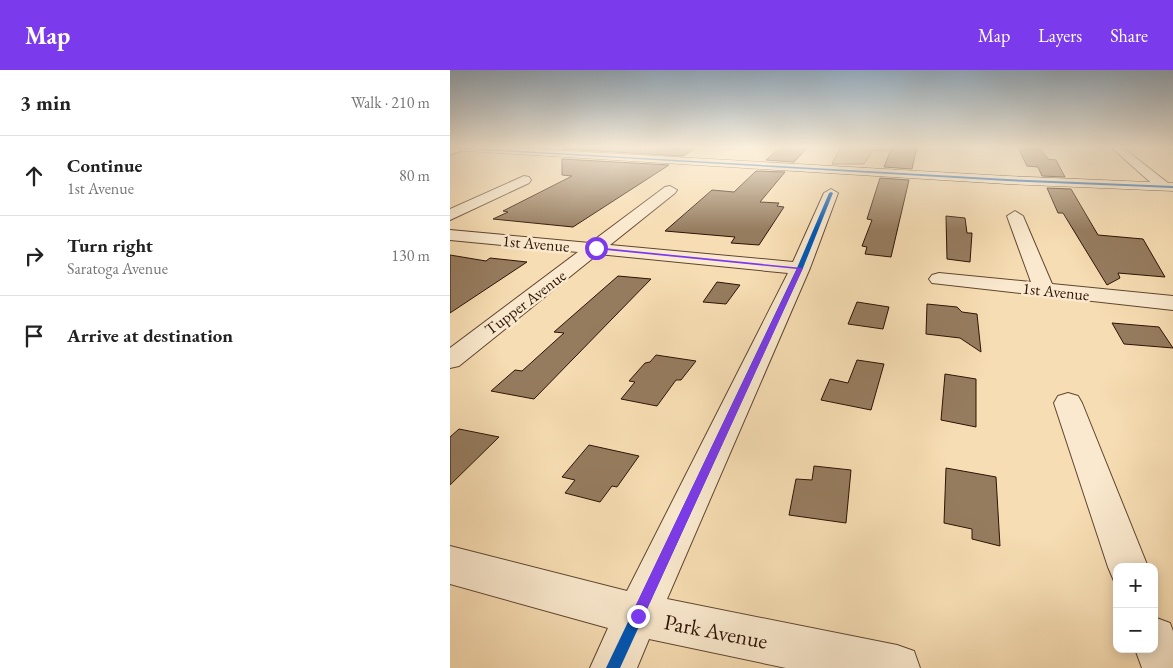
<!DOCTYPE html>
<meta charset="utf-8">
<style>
:root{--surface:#fff;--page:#f6f6f6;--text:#222;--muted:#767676;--line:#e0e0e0;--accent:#7c3aed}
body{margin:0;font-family:"EB Garamond",serif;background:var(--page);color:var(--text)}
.controls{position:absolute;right:15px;bottom:15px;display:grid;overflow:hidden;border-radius:10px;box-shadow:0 2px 12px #0003}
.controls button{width:45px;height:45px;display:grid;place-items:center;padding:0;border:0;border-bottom:1px solid var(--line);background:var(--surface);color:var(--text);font:25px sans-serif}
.stop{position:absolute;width:15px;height:15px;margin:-11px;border:4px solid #7c3aed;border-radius:50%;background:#fff}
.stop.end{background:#7c3aed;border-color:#fff;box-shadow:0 1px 5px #0008}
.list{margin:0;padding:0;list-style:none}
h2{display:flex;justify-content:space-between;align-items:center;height:65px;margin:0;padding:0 20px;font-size:21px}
h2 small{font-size:16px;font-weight:400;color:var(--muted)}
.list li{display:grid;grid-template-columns:32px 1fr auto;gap:15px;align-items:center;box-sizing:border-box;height:80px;padding:0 20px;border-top:1px solid var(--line)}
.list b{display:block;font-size:19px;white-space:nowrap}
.list p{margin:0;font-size:16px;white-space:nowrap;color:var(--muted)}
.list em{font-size:16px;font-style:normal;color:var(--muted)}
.icon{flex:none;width:28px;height:28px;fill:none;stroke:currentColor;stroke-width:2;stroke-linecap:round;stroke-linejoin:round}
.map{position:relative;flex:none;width:723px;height:598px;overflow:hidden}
header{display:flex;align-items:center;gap:30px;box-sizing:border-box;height:70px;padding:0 25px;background:var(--accent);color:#fff}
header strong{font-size:24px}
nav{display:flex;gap:28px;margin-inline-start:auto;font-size:18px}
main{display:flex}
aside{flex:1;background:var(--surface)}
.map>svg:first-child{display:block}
.green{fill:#d4bb95;stroke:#80674c}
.building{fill:#967c5f;stroke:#2c1304}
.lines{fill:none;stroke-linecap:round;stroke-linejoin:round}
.minor-casing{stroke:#5f4630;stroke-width:2}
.secondary-casing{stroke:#2c1304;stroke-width:1}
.minor{fill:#fae9ce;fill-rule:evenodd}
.secondary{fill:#fae9ce;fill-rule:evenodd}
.cycleway-casing{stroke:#fae9ce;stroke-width:3}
.cycleway{fill:#0057b8;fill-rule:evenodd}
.route{fill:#7c3aed}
.labels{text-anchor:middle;stroke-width:5;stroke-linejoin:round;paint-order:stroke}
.far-street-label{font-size:16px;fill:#2c1304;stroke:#fae9ce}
.near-street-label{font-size:22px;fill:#2c1304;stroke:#fae9ce}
</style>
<header>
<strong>Map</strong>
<nav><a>Map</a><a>Layers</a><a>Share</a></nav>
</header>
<main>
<aside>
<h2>3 min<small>Walk · 210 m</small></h2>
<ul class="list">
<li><svg class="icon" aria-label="ahead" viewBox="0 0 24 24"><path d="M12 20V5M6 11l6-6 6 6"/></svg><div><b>Continue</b><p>1st Avenue</p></div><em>80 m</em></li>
<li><svg class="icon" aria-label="right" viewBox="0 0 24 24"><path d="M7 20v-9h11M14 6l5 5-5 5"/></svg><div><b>Turn right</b><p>Saratoga Avenue</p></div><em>130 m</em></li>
<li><svg class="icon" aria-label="arrive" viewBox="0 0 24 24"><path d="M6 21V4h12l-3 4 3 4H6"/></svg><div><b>Arrive at destination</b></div></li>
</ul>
</aside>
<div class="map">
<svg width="723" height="598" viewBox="0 0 723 598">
<rect width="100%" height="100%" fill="#f7ddb3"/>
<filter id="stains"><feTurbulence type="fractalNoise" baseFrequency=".004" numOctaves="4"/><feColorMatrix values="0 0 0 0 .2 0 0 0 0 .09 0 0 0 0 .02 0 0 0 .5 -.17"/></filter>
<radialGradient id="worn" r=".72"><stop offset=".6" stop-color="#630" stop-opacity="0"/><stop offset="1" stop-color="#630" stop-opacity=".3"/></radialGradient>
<path class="green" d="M 391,77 L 466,77 L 467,81 L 423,80 L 414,94 L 382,94 Z"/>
<path class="building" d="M 113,77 L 247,77 L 233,86 L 113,79 Z
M 331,77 L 358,77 L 344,92 L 316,90 Z
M 442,77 L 467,77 L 462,99 L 434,97 Z
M 568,77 L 589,77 L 598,89 L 606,90 L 615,107 L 592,106 L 588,97 L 577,96 Z
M 112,89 L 219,95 L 123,157 L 43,149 L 58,142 L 53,141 L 122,106 L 112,105 Z
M 306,101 L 335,102 L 310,132 L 329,133 L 327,136 L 334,137 L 309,175 L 281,173 L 285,167 L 215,161 L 262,120 L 284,122 Z
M 430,108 L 459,110 L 441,187 L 415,184 L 417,177 L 412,176 L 422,150 L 417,149 Z
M 597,118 L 621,119 L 648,165 L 693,169 L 715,207 L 668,203 L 670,208 L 657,215 L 613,143 L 608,143 Z
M 496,146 L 515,148 L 517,163 L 522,163 L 520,192 L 497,189 Z
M 0,185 L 36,191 L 40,188 L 77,192 L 0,243 Z
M 168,206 L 201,209 L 84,329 L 41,321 L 65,300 L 72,301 L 114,263 L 104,262 Z
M 267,212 L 290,215 L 276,234 L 253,232 Z
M 407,232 L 439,237 L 433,259 L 398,254 Z
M 477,234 L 507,237 L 512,242 L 527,244 L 531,282 L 510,268 L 476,264 Z
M 662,253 L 709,257 L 723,278 L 674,274 Z
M 206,285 L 246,291 L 231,310 L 226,310 L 207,336 L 171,329 L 185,312 L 179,311 L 195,293 L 200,292 Z
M 407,290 L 434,294 L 421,340 L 371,330 L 380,309 L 398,313 Z
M 495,304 L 526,309 L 526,357 L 491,350 Z
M 9,359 L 49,367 L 0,415 L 0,367 Z
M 139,375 L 189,386 L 167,417 L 162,416 L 150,432 L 115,423 L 125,410 L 112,407 Z
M 364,396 L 401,400 L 396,453 L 339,445 L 346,409 L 362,410 Z
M 496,398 L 546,407 L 550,476 L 522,469 L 522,459 L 494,453 Z"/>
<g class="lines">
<defs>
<path id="minor" d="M 6,77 L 21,77 L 0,85 L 0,78 Z
M 661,77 L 672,77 L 718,113 L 720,116 L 718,119 L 708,119 Z
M 74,106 L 79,107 L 81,110 L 79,113 L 0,150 L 0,139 Z
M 220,116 L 227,120 L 225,123 L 160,175 L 343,192 L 374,123 L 381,119 L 388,123 L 360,198 L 217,529 L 447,575 L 464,581 L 470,598 L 336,598 L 199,569 L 187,598 L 140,598 L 158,558 L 0,514 L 0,476 L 177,521 L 338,203 L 148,184 L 9,296 L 0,298 L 0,278 L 128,182 L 0,170 L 0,160 L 140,173 L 215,117 Z
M 565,141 L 573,146 L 602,214 L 723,226 L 723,240 L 482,213 L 479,209 L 482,205 L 489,203 L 581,212 L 557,146 Z
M 618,323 L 628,326 L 632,333 L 698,497 L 667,497 L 667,512 L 664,511 L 658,497 L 604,333 L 608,326 Z
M 704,547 L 720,553 L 723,561 L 723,598 L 692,598 L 685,579 L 704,579 Z"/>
<path id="secondary" d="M 0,77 L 51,77 L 557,106 L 723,113 L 723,121 L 557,114 L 0,80 Z"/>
</defs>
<use href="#minor" class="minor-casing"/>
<use href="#secondary" class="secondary-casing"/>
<use href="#minor" class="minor"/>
<use href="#secondary" class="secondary"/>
<defs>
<path id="cycleway" d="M 0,77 L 557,109 L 723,116 L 723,118 L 557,111 L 0,78 Z
M 381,122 L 383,123 L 353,198 L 170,598 L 156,598 L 347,198 L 379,123 Z"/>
</defs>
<use href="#cycleway" class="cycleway-casing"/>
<use href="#cycleway" class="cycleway"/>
</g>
<linearGradient id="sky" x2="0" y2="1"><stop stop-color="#92a9bb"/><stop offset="0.48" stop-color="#fbf0dd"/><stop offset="1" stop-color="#fbf0dd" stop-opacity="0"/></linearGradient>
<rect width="723" height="160" fill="url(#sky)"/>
<path class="route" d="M 144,177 L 353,198 L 192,550 L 188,552 L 183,550 L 181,546 L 183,541 L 347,199 L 146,179 Z"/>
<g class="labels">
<g class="far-street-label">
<text transform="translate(86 173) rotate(5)" y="6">1st Avenue</text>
<text transform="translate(606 221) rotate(6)" y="6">1st Avenue</text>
<text transform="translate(75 232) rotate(-37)" y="6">Tupper Avenue</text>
</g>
<g class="near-street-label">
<text transform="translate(266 561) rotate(11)" y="8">Park Avenue</text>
</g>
</g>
<rect width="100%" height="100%" filter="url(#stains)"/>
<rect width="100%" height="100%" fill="url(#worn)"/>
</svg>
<div class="controls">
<button>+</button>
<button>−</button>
</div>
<div class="stop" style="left:146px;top:178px"></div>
<div class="stop end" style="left:188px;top:546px"></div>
</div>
</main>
